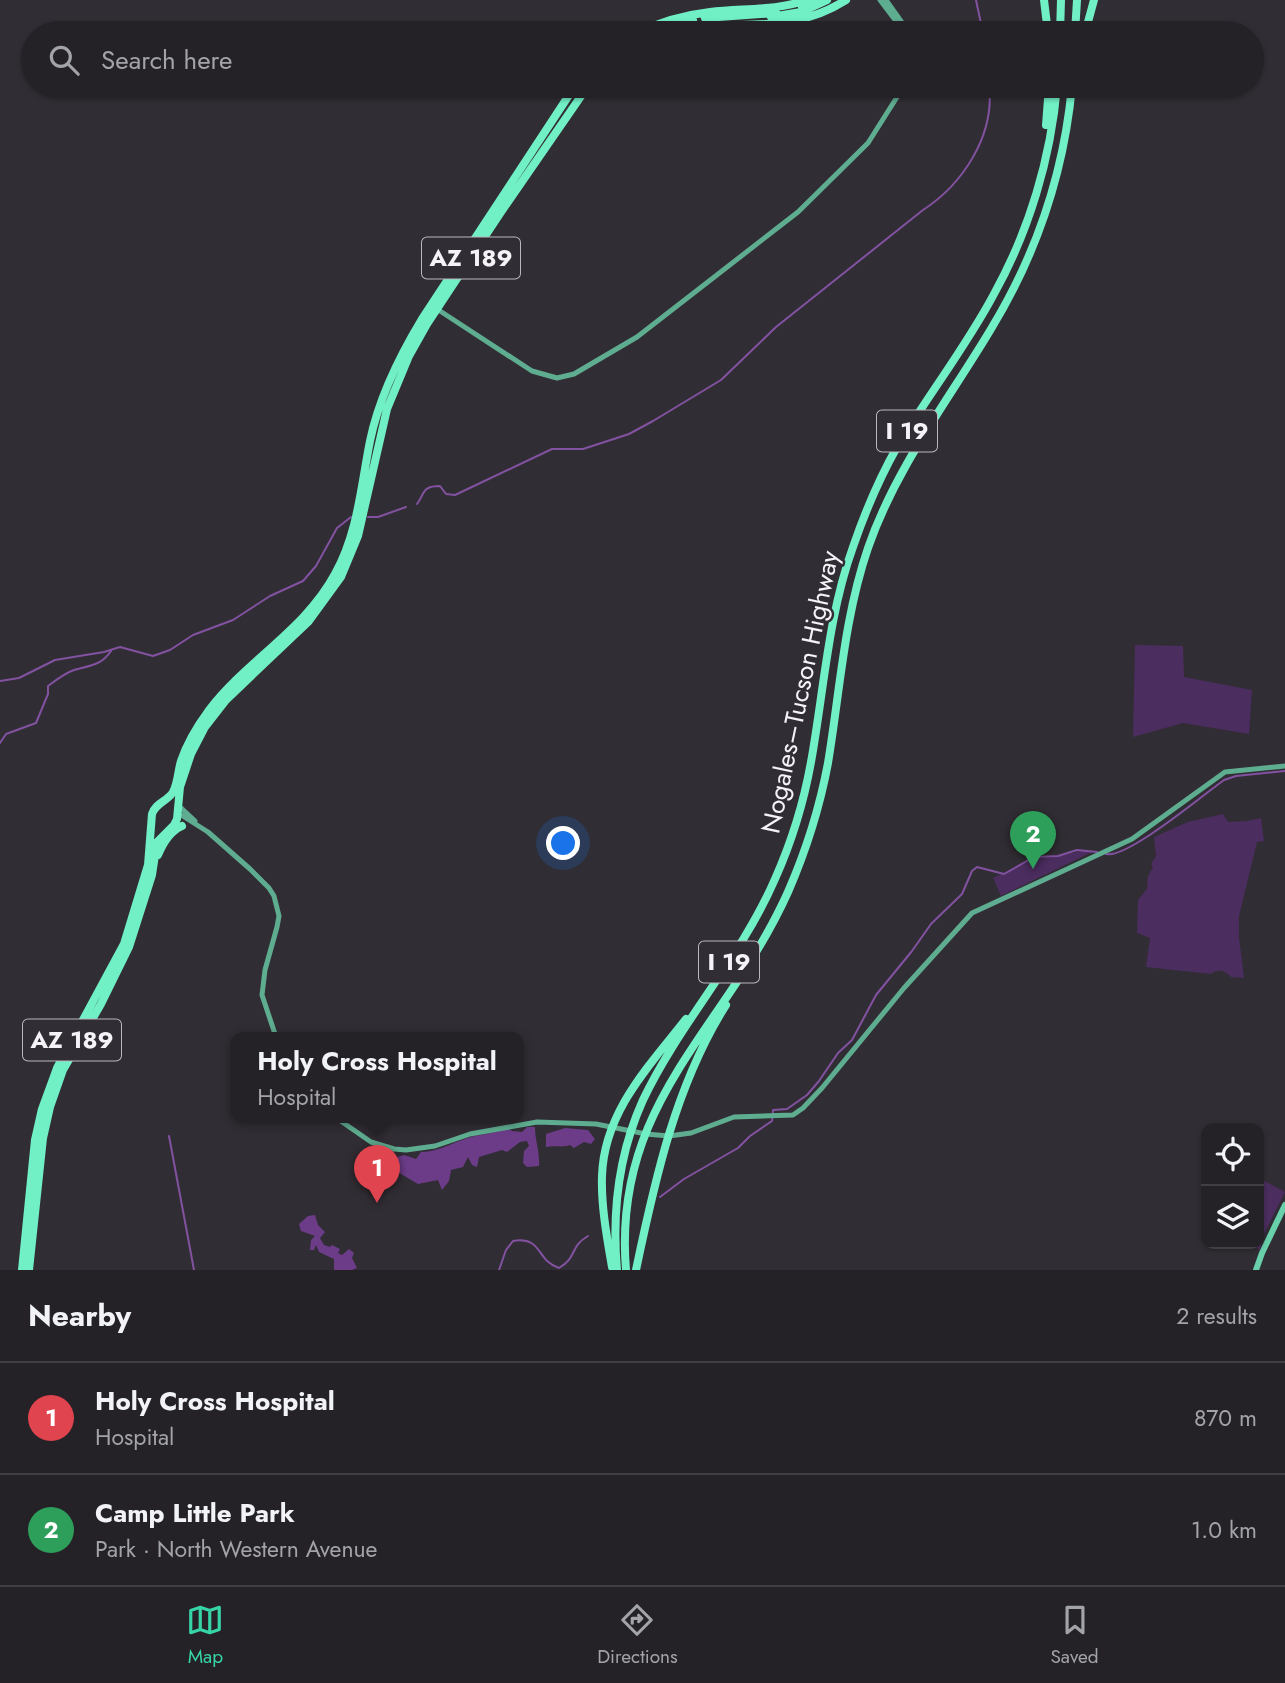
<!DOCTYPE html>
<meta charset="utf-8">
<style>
:root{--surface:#252227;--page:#2d2a2f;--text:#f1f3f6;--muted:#a3a4a7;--line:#423f44;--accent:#36d4a7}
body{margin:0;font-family:Jost,sans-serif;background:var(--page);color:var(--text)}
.controls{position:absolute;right:21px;bottom:21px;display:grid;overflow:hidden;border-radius:14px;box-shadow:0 2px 5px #0004}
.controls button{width:63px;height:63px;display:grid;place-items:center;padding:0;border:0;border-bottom:2px solid var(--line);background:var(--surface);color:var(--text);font:35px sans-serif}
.you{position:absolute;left:564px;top:844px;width:24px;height:24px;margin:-18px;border:5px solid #fff;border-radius:50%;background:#1a73e8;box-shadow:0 0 0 10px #1a73e833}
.badge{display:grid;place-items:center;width:46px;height:46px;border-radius:50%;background:var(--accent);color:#fff;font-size:23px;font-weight:700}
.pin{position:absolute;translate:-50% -58px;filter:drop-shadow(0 2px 4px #0008)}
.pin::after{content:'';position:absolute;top:37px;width:24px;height:21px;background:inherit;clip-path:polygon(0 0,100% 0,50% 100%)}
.popup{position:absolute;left:230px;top:1032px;width:294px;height:91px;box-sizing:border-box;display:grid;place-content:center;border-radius:14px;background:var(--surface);filter:drop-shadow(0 2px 5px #0005);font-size:23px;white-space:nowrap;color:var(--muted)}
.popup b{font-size:26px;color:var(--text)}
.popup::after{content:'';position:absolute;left:50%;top:100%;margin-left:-14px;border:14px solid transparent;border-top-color:var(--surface)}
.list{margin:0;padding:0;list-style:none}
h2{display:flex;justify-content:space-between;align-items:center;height:91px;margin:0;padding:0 28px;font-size:30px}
h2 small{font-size:23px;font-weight:400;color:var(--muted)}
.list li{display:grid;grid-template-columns:46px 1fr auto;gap:21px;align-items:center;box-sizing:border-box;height:112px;padding:0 28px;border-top:2px solid var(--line)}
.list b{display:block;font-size:26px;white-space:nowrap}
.list p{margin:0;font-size:23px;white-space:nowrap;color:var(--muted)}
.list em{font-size:23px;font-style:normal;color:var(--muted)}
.icon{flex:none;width:38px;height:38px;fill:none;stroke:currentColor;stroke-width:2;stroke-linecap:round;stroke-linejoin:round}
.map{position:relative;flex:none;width:1285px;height:1270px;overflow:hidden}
.search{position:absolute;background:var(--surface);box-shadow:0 2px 5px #0004;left:21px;right:21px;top:21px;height:77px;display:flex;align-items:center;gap:18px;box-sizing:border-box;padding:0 24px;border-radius:38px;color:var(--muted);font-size:26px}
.sheet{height:315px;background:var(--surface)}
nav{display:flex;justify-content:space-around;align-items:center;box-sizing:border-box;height:98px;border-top:2px solid var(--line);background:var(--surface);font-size:19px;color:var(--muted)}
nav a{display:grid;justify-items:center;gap:4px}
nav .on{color:var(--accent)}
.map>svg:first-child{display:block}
.green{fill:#4b2d5f}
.forest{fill:#6c3c89}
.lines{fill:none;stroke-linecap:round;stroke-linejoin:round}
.stream{stroke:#8252a1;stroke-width:2}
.secondary{stroke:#5fad91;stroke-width:5}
.primary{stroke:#69d0ac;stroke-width:6}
.highway{stroke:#71f0c5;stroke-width:8}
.labels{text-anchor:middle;stroke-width:5;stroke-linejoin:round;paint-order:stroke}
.shield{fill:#312d34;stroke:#bab8bd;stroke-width:2}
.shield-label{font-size:24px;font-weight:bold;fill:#f5f3f8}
.street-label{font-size:26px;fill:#f5f3f8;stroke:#312d34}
</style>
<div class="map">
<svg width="1285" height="1270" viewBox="0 0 1285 1270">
<rect width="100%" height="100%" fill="#312d34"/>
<path class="green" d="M 1135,645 L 1183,646 L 1184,677 L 1252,690 L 1249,734 L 1183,723 L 1133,737 Z
M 1223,814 L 1228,822 L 1247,821 L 1261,818 L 1264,841 L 1257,842 L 1239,916 L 1239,937 L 1244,978 L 1231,977 C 1226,971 1218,968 1211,974 L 1146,967 L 1150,938 L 1137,933 L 1138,900 L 1147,889 L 1148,876 L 1153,867 L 1151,864 L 1156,856 L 1154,837 L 1188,822 Z
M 1081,851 L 1092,852 L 1001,896 L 993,878 L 1034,858 L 1056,857 Z
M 1259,1178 L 1285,1192 L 1264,1234 L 1260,1250 L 1250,1244 L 1259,1244 Z"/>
<path class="forest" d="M 527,1127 L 535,1127 C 535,1141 540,1152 539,1166 L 527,1167 L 523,1163 L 524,1151 L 529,1146 L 527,1141 L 520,1142 L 507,1152 L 502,1150 L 479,1157 L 477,1167 L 472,1165 L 468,1157 L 463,1167 L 451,1170 L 449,1181 L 442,1190 L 438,1180 L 418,1184 L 391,1168 L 394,1158 L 404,1155 L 416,1159 L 421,1152 C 441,1152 456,1140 475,1136 C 487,1134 496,1132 508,1128 L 512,1131 L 522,1132 Z
M 565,1128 L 588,1130 L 595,1139 L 591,1144 L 584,1142 L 574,1148 L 570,1145 C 561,1148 555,1145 546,1147 L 546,1134 Z
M 315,1215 L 318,1225 L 325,1232 L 320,1238 L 324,1245 L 330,1247 L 332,1245 L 340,1249 L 338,1253 L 342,1255 L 349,1249 L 354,1253 L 352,1258 L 357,1268 L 352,1270 L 334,1270 L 334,1259 L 319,1252 L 316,1245 L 314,1250 L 310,1250 L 311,1240 L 315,1236 L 301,1231 L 299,1224 L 308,1216 Z"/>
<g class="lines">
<path class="stream" d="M 976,0 L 983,33
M 417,504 C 425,493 422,486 440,486 L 446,494 L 455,495 L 552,449 L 583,449 L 629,434 L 653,421 L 721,380 L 776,327 L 923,210 C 963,184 995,135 989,86
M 368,517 L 378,517 L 406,507
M 0,681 L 19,678 L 55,660 L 104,652 L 120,647 L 153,656 L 170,650 L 193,635 L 233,620 L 270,596 L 303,581 L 316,566 L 337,528 L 351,517
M 0,743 L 6,734 L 36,723 L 48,694 L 48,686 C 56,680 65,673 74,670 C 89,666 102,665 111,651
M 1106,854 C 1127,859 1203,795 1224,780 L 1236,776 L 1285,771
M 169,1136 L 194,1270
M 660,1197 L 684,1179 L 738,1148 L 750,1136 L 772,1121 L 773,1110 L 787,1109 L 807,1095 L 819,1081 L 838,1053 L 852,1040 L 876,995 L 912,951 L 931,924 L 962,894 L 972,871 L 977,867 L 1004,874 L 1034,857 L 1058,856 L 1077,850 L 1097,852
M 499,1270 L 506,1250 L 513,1241 C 543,1236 536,1261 559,1268 C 578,1257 569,1247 588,1236"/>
<path class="secondary" d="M 880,0 L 905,33
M 886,0 L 903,24
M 437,309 L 532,371 L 557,378 L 574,374 L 637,337 L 798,212 L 868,143 L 904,86
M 179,806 L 195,821
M 178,813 L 208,832 L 250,869 L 269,888 L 274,896 L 279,916 L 277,927 L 265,970 L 262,995 L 276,1037
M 335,1117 L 371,1142 L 394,1149 L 406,1150 L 435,1146 L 470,1134 L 537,1122 L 596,1124 L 646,1134 L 669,1136 L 691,1133 L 734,1117 L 793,1115 L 803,1108 L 822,1088 L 904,988 L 972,913 L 1132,839 L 1225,772 L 1285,766"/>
<path class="primary" d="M 1256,1270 L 1262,1253 L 1285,1205"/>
<path class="highway" d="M 1044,0 L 1048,33
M 802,7 L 819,0
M 771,17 L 801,12 L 827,0
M 705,18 L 776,13
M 651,32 L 693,20
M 637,33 C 660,22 684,15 710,12 C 743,8 775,11 807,0
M 672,33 C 734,16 786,38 846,0
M 1060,33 L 1061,0
M 1075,33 L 1077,0
M 1085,33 L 1094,0
M 1046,125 L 1049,86
M 158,855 C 163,843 170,831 182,826
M 612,1267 C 607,1238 601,1206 602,1176 C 604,1112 649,1066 686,1019
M 22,1270 L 35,1140 L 42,1109 L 57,1068 L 124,944 L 148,865 L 152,814 C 156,802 167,802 173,792 C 178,783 178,770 181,761 C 187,743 198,725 209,710 C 247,660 305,630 335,574 C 358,533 361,486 370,441 C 379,397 399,357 422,319 L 575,86
M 29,1270 L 43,1138 L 50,1107 L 63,1070 L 101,1004 L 129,947 L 152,875 L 157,842 L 174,825 L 177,819 L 180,787 L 191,754 L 205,727 L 226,700 L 309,621 L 341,577 L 358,536 L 387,409 L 409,356 L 427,324 L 501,212 L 588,86
M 617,1270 C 612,1213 619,1153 643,1100 C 680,1022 741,958 775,879 C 792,841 804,801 811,762 C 824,690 828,616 853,547 C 865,512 879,479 897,447 C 928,395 966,347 994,294 C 1029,231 1051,158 1057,86
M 626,1270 C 612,1101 726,1030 788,892 C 805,853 820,806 828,763 C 840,691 844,618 868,548 C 896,467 948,401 991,329 C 1036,255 1064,172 1072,86
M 636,1270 C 655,1179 676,1084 726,1005"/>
</g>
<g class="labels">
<g class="shield">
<rect x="422" y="237.5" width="98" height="41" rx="5"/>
<rect x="877" y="410.5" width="60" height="41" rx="5"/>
<rect x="699" y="941.5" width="60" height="41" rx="5"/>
<rect x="23" y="1019.5" width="98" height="41" rx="5"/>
</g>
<g class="shield-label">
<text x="471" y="266">AZ 189</text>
<text x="907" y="439">I 19</text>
<text x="729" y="970">I 19</text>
<text x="72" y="1048">AZ 189</text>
</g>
<g class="street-label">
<text transform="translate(800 692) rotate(-78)" y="9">Nogales–Tucson Highway</text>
</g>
</g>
</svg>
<div class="controls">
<button><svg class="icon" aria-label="locate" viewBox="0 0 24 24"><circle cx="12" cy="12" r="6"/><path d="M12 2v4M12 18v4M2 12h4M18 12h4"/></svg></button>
<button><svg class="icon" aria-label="layers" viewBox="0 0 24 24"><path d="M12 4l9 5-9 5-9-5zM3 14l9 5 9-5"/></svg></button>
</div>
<div class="you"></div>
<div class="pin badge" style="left:377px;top:1203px;background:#e0444e">1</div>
<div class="popup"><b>Holy Cross Hospital</b>Hospital</div>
<div class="pin badge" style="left:1033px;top:869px;background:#2e9e5b">2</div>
<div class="search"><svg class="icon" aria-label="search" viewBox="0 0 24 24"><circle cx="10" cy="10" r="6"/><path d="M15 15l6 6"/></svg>Search here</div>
</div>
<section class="sheet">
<h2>Nearby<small>2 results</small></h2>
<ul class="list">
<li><span class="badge" style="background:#e0444e">1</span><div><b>Holy Cross Hospital</b><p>Hospital</p></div><em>870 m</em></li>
<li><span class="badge" style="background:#2e9e5b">2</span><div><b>Camp Little Park</b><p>Park · North Western Avenue</p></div><em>1.0 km</em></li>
</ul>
</section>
<nav>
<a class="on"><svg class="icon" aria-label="map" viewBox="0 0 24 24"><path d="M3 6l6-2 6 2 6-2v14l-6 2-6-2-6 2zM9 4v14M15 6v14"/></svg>Map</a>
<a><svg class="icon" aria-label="directions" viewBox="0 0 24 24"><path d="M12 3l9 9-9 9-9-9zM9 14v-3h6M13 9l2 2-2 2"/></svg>Directions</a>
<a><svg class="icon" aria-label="saved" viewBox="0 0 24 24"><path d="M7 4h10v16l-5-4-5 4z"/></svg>Saved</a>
</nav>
